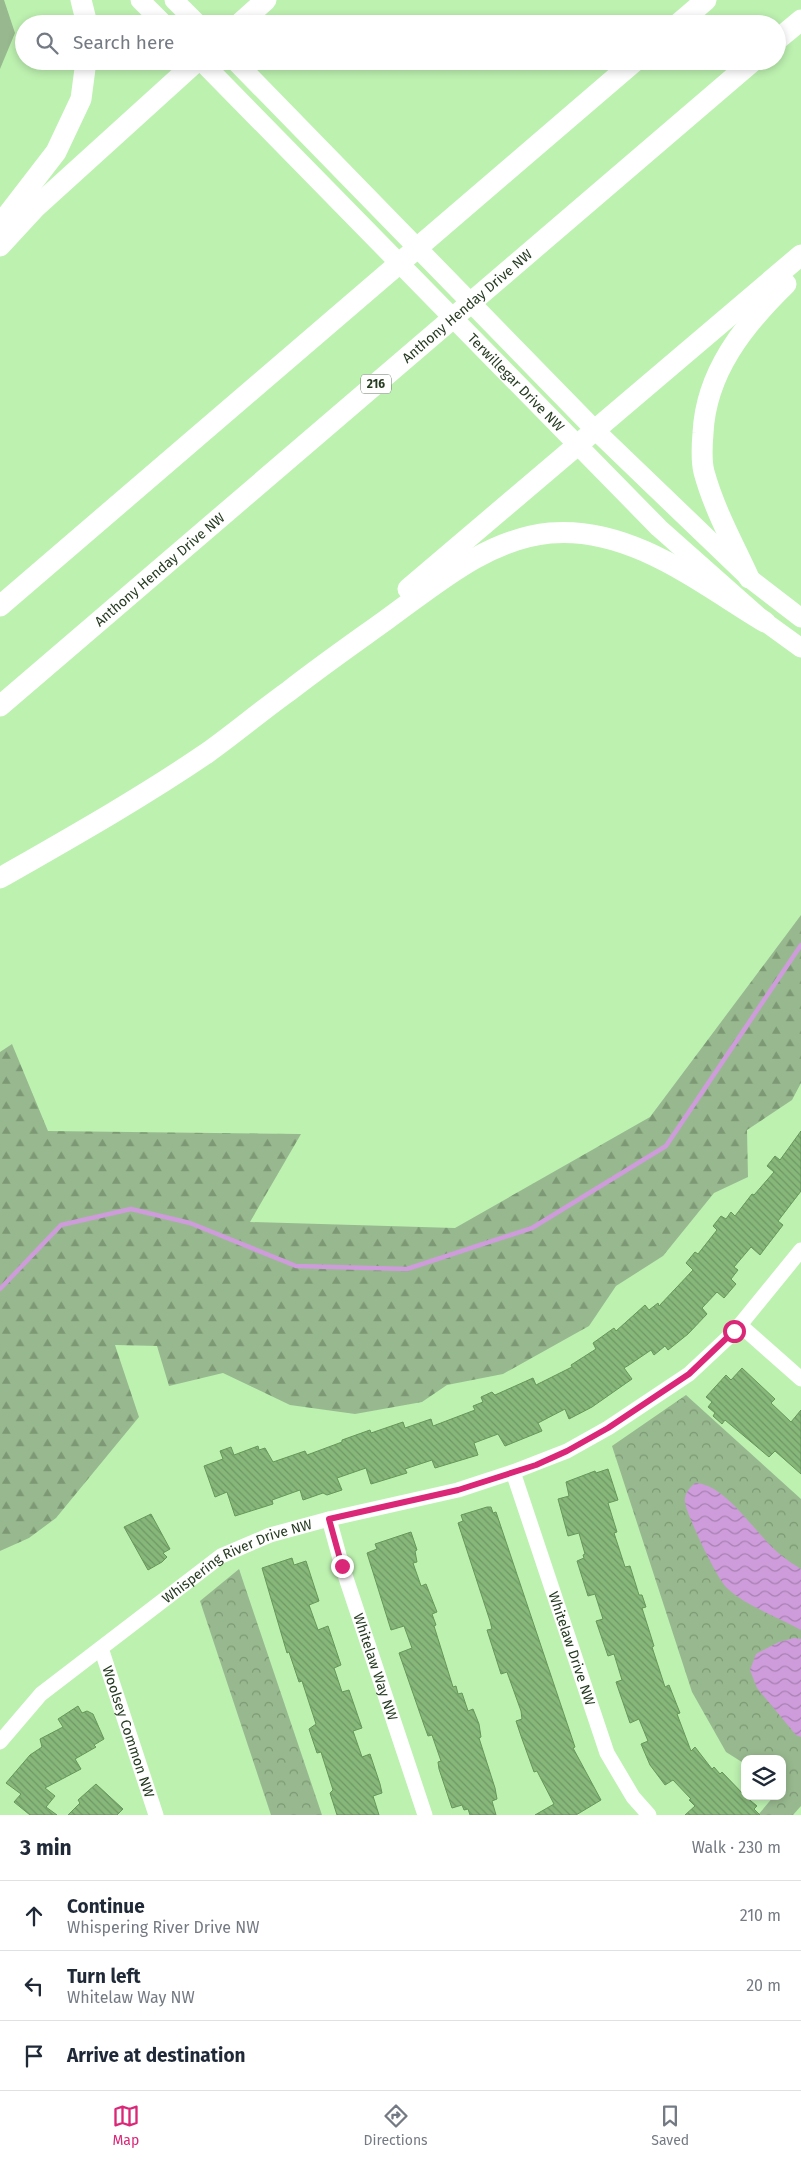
<!DOCTYPE html>
<meta charset="utf-8">
<style>
:root{--surface:#fff;--page:#f6f6f7;--text:#1f2937;--muted:#747a83;--line:#e0e1e3;--accent:#db2777}
body{margin:0;font-family:"Fira Sans",sans-serif;background:var(--page);color:var(--text)}
.controls{position:absolute;right:15px;bottom:15px;display:grid;overflow:hidden;border-radius:10px;box-shadow:0 2px 8px #0003}
.controls button{width:45px;height:45px;display:grid;place-items:center;padding:0;border:0;border-bottom:1px solid var(--line);background:var(--surface);color:var(--text);font:25px sans-serif}
.stop{position:absolute;width:15px;height:15px;margin:-11px;border:4px solid #db2777;border-radius:50%;background:#fff}
.stop.end{background:#db2777;border-color:#fff;box-shadow:0 1px 5px #0008}
.list{margin:0;padding:0;list-style:none}
h2{display:flex;justify-content:space-between;align-items:center;height:65px;margin:0;padding:0 20px;font-size:21px}
h2 small{font-size:16px;font-weight:400;color:var(--muted)}
.list li{display:grid;grid-template-columns:32px 1fr auto;gap:15px;align-items:center;box-sizing:border-box;height:70px;padding:0 20px;border-top:1px solid var(--line)}
.list b{display:block;font-size:19px;white-space:nowrap}
.list p{margin:0;font-size:16px;white-space:nowrap;color:var(--muted)}
.list em{font-size:16px;font-style:normal;color:var(--muted)}
.icon{flex:none;width:28px;height:28px;fill:none;stroke:currentColor;stroke-width:2;stroke-linecap:round;stroke-linejoin:round}
.map{position:relative;flex:none;width:801px;height:1815px;overflow:hidden}
.search{position:absolute;background:var(--surface);box-shadow:0 2px 8px #0003;left:15px;right:15px;top:15px;height:55px;display:flex;align-items:center;gap:12px;box-sizing:border-box;padding:0 18px;border-radius:28px;color:var(--muted);font-size:19px}
.sheet{height:275px;background:var(--surface)}
nav{display:flex;justify-content:space-around;align-items:center;box-sizing:border-box;height:70px;border-top:1px solid var(--line);background:var(--surface);font-size:14px;color:var(--muted)}
nav a{display:grid;justify-items:center;gap:2px}
nav .on{color:var(--accent)}
.map>svg:first-child{display:block}
.grass{fill:#98b98f}
.forest{fill:url(#forest-firs)}
.park{fill:url(#park-crowns)}
.water{fill:url(#water-waves)}
.lines{fill:none;stroke-linecap:round;stroke-linejoin:round}
.stream{stroke:#ce9cdb;stroke-width:4.5}
.building{fill:url(#building-back-hatch);stroke:#67975a}
.minor{stroke:#fff;stroke-width:15}
.major{stroke:#fff;stroke-width:19}
.highway{stroke:#fff;stroke-width:21}
.route{stroke:#db2777;stroke-width:6}
.labels{text-anchor:middle;stroke-width:4.5;stroke-linejoin:round;paint-order:stroke}
.shield{fill:#fff;stroke:#677664;stroke-width:1}
.shield-label{font-size:12px;font-weight:bold;fill:#263b21}
.street-label{font-size:14px;fill:#263b21;stroke:#fff}
</style>
<div class="map">
<svg width="801" height="1815" viewBox="0 0 801 1815">
<defs>
<pattern id="forest-firs" width="22" height="20" patternUnits="userSpaceOnUse" patternTransform="scale(1.25)"><rect width="22" height="20" fill="#98b98f"/><path d="M5 1l3.5 6h-7zM16 11l3.5 6h-7z" fill="#7c9874"/></pattern>
<pattern id="park-crowns" width="20" height="18" patternUnits="userSpaceOnUse" patternTransform="scale(1.25)"><rect width="20" height="18" fill="#98b98f"/><path d="M2 6a3 3 0 1 1 6 0M12 15a3 3 0 1 1 6 0" fill="none" stroke="#7c9874"/></pattern>
<pattern id="water-waves" width="16" height="10" patternUnits="userSpaceOnUse" patternTransform="scale(1.25)"><rect width="16" height="10" fill="#ce9cdb"/><path d="M0 5q4-4 8 0t8 0" fill="none" stroke="#a780b1"/></pattern>
<pattern id="building-back-hatch" width="6" height="6" patternUnits="userSpaceOnUse" patternTransform="scale(1.25)"><rect width="6" height="6" fill="#87b87a"/><path d="M-1 5l2 2M0 0l6 6M5-1l2 2" fill="none" stroke="#6e9764"/></pattern>
</defs>
<rect width="100%" height="100%" fill="#bdf1b0"/>
<path class="grass" d="M 0,0 L 4,0 L 15,33 L 0,69 Z"/>
<path class="forest" d="M 801,915 L 801,1083 L 792,1100 L 747,1130 L 748,1177 L 714,1193 L 663,1256 L 616,1286 L 589,1326 L 503,1374 L 447,1385 L 422,1402 L 355,1414 L 290,1405 L 223,1373 L 169,1386 L 157,1346 L 115,1345 L 139,1417 L 56,1518 L 29,1538 L 0,1551 L 0,1052 L 12,1044 L 48,1131 L 301,1134 L 250,1222 L 455,1228 L 650,1117 Z"/>
<path class="park" d="M 686,1395 L 801,1499 L 801,1806 L 793,1815 L 758,1815 L 774,1796 L 782,1796 L 782,1759 L 745,1759 L 745,1764 L 726,1752 L 692,1692 L 612,1446 Z
M 239,1569 L 322,1815 L 271,1815 L 200,1601 Z"/>
<path class="water" d="M 695,1483 C 727,1484 757,1537 782,1556 C 788,1561 795,1565 801,1569 L 801,1630 C 777,1616 747,1607 727,1588 C 717,1579 687,1516 685,1502 C 684,1493 690,1488 695,1483 Z
M 794,1638 L 801,1639 L 801,1737 L 796,1735 L 757,1688 L 750,1670 L 756,1654 L 779,1642 Z"/>
<g class="lines">
<path class="stream" d="M 0,1289 L 61,1225 L 131,1209 L 190,1223 L 296,1266 L 407,1269 L 532,1228 L 666,1146 L 801,945"/>
</g>
<path class="building" d="M 801,1131 L 801,1191 L 778,1221 L 783,1225 L 766,1247 L 760,1255 L 751,1247 L 734,1267 L 738,1270 L 731,1279 L 736,1284 L 724,1298 L 717,1292 L 702,1308 L 707,1314 L 688,1334 L 668,1350 L 665,1346 L 654,1355 L 651,1350 L 629,1365 L 624,1368 L 632,1379 L 592,1407 L 569,1419 L 565,1409 L 538,1423 L 542,1431 L 505,1446 L 498,1434 L 474,1443 L 478,1455 L 435,1468 L 432,1460 L 405,1469 L 407,1473 L 371,1484 L 366,1468 L 337,1478 L 342,1490 L 327,1495 L 323,1493 L 303,1500 L 300,1490 L 272,1500 L 273,1504 L 235,1516 L 227,1492 L 215,1497 L 204,1466 L 223,1459 L 220,1451 L 231,1447 L 234,1455 L 258,1446 L 259,1450 L 265,1448 L 273,1462 L 305,1451 L 307,1455 L 342,1442 L 342,1440 L 370,1430 L 371,1433 L 403,1422 L 405,1428 L 431,1419 L 433,1426 L 475,1410 L 473,1406 L 483,1402 L 481,1397 L 492,1392 L 495,1395 L 533,1378 L 536,1385 L 572,1367 L 571,1365 L 596,1349 L 593,1343 L 614,1328 L 616,1331 L 645,1305 L 649,1310 L 658,1303 L 659,1306 L 693,1270 L 686,1263 L 695,1252 L 698,1254 L 717,1230 L 713,1226 L 721,1216 L 726,1219 L 731,1212 L 735,1216 L 752,1194 L 754,1195 L 774,1172 L 767,1166 L 775,1156 L 780,1160 Z
M 742,1368 L 775,1399 L 771,1403 L 791,1422 L 801,1410 L 801,1474 L 775,1451 L 769,1457 L 725,1420 L 722,1424 L 713,1416 L 715,1413 L 708,1407 L 712,1402 L 706,1397 L 726,1375 L 731,1380 Z
M 608,1469 L 618,1500 L 608,1503 L 617,1532 L 614,1533 L 625,1567 L 630,1566 L 639,1595 L 642,1595 L 646,1607 L 642,1608 L 654,1646 L 652,1647 L 665,1687 L 669,1685 L 680,1713 L 677,1714 L 691,1751 L 695,1747 L 712,1769 L 714,1767 L 720,1774 L 722,1772 L 745,1796 L 757,1806 L 754,1809 L 760,1815 L 685,1815 L 695,1806 L 689,1800 L 691,1799 L 673,1780 L 665,1785 L 650,1765 L 641,1744 L 648,1741 L 639,1719 L 630,1723 L 616,1682 L 622,1680 L 614,1654 L 608,1656 L 596,1621 L 603,1619 L 595,1594 L 588,1596 L 577,1561 L 584,1558 L 583,1555 L 585,1554 L 579,1533 L 568,1536 L 558,1499 L 569,1496 L 566,1482 L 595,1471 L 596,1473 Z
M 487,1507 L 491,1507 L 493,1513 L 496,1512 L 575,1747 L 573,1748 L 601,1800 L 576,1815 L 535,1815 L 554,1804 L 537,1771 L 534,1772 L 521,1736 L 516,1721 L 522,1719 L 521,1711 L 507,1672 L 501,1674 L 487,1630 L 492,1629 L 490,1621 L 458,1523 L 463,1521 L 461,1515 Z
M 151,1514 L 170,1549 L 163,1553 L 167,1557 L 162,1562 L 148,1570 L 124,1527 Z
M 411,1532 L 417,1550 L 415,1551 L 417,1562 L 413,1563 L 421,1586 L 426,1584 L 437,1612 L 432,1614 L 436,1625 L 434,1626 L 453,1687 L 456,1686 L 458,1694 L 462,1693 L 468,1711 L 473,1709 L 479,1724 L 481,1737 L 479,1738 L 495,1788 L 497,1799 L 492,1801 L 496,1815 L 470,1815 L 468,1809 L 464,1810 L 462,1805 L 452,1808 L 439,1769 L 438,1762 L 441,1761 L 432,1735 L 428,1736 L 424,1725 L 399,1653 L 412,1648 L 404,1626 L 391,1630 L 367,1553 L 377,1549 L 375,1544 Z
M 292,1558 L 294,1565 L 306,1561 L 319,1601 L 309,1605 L 318,1630 L 328,1626 L 341,1665 L 334,1668 L 342,1692 L 349,1690 L 362,1728 L 353,1731 L 362,1757 L 370,1754 L 380,1784 L 382,1793 L 373,1796 L 379,1815 L 337,1815 L 330,1793 L 333,1790 L 321,1752 L 317,1753 L 309,1729 L 316,1724 L 302,1681 L 299,1682 L 289,1652 L 287,1653 L 262,1568 Z
M 78,1706 L 82,1713 L 87,1711 L 93,1714 L 104,1739 L 94,1745 L 96,1747 L 75,1759 L 81,1769 L 45,1788 L 55,1796 L 46,1807 L 57,1815 L 30,1815 L 14,1802 L 21,1794 L 6,1783 L 30,1755 L 42,1747 L 40,1739 L 63,1727 L 58,1719 Z
M 96,1784 L 123,1809 L 117,1815 L 68,1815 L 80,1803 L 78,1800 Z"/>
<g class="lines">
<g class="minor">
<path d="M 740,1325 L 801,1379"/>
<path id="s1" d="M 513,1472 L 607,1753 L 633,1797 L 649,1815"/>
<path id="s2" d="M 329,1519 L 342,1566 L 425,1815"/>
<path id="s3" d="M 101,1648 L 156,1815"/>
<path id="s4" d="M 0,1742 L 41,1694 L 221,1556 L 270,1535 L 329,1519 L 458,1490 L 513,1472 L 567,1451 L 608,1428 L 689,1374 L 735,1331 L 801,1250"/>
</g>
<g class="major">
<path d="M 140,0 L 164,24"/>
<path d="M 174,0 L 198,24"/>
<path id="s5" d="M 201,61 L 659,528 L 765,622 L 801,648"/>
<path d="M 235,61 L 595,430 L 749,578 L 801,618"/>
</g>
<g class="highway">
<path d="M 81,0 L 87,24"/>
<path d="M 239,24 L 266,0"/>
<path d="M 678,24 L 706,0"/>
<path d="M 777,40 L 801,20"/>
<path d="M 0,242 L 9,213 L 56,152 L 81,99 L 86,61"/>
<path d="M 0,246 L 36,207 L 197,61"/>
<path d="M 749,578 C 733,543 714,509 704,472 C 701,460 702,445 703,433 C 706,372 744,325 786,284"/>
<path d="M 408,589 L 801,255"/>
<path d="M 0,606 L 635,61"/>
<path id="s6" d="M 0,706 L 753,61"/>
<path d="M 0,878 C 70,838 141,798 207,753 C 235,733 261,711 289,691 C 321,666 354,643 386,620 C 436,584 487,539 550,533 C 631,526 700,583 765,622"/>
</g>
</g>
<g class="lines">
<path class="route" d="M 342,1566 L 329,1519 L 458,1490 L 536,1465 L 567,1451 L 608,1428 L 689,1374 L 734,1331"/>
</g>
<g class="labels">
<rect class="shield" x="361" y="374.5" width="30" height="19" rx="4"/>
<g class="shield-label">
<text x="376" y="388">216</text>
</g>
<g class="street-label">
<text dy="5" stroke="none"><textPath href="#s6" startOffset="615">Anthony Henday Drive NW</textPath></text>
<text dy="5" stroke="none"><textPath href="#s5" startOffset="450">Terwillegar Drive NW</textPath></text>
<text dy="5" stroke="none"><textPath href="#s6" startOffset="210">Anthony Henday Drive NW</textPath></text>
<text dy="5" stroke="none"><textPath href="#s4" startOffset="302">Whispering River Drive NW</textPath></text>
<text dy="5" stroke="none"><textPath href="#s1" startOffset="186">Whitelaw Drive NW</textPath></text>
<text dy="5" stroke="none"><textPath href="#s2" startOffset="155">Whitelaw Way NW</textPath></text>
<text dy="5" stroke="none"><textPath href="#s3" startOffset="88">Woolsey Common NW</textPath></text>
</g>
</g>
</svg>
<div class="controls">
<button><svg class="icon" aria-label="layers" viewBox="0 0 24 24"><path d="M12 4l9 5-9 5-9-5zM3 14l9 5 9-5"/></svg></button>
</div>
<div class="stop" style="left:734px;top:1331px"></div>
<div class="stop end" style="left:342px;top:1566px"></div>
<div class="search"><svg class="icon" aria-label="search" viewBox="0 0 24 24"><circle cx="10" cy="10" r="6"/><path d="M15 15l6 6"/></svg>Search here</div>
</div>
<section class="sheet">
<h2>3 min<small>Walk · 230 m</small></h2>
<ul class="list">
<li><svg class="icon" aria-label="ahead" viewBox="0 0 24 24"><path d="M12 20V5M6 11l6-6 6 6"/></svg><div><b>Continue</b><p>Whispering River Drive NW</p></div><em>210 m</em></li>
<li><svg class="icon" aria-label="left" viewBox="0 0 24 24"><path d="M17 20v-9H6M10 6l-5 5 5 5"/></svg><div><b>Turn left</b><p>Whitelaw Way NW</p></div><em>20 m</em></li>
<li><svg class="icon" aria-label="arrive" viewBox="0 0 24 24"><path d="M6 21V4h12l-3 4 3 4H6"/></svg><div><b>Arrive at destination</b></div></li>
</ul>
</section>
<nav>
<a class="on"><svg class="icon" aria-label="map" viewBox="0 0 24 24"><path d="M3 6l6-2 6 2 6-2v14l-6 2-6-2-6 2zM9 4v14M15 6v14"/></svg>Map</a>
<a><svg class="icon" aria-label="directions" viewBox="0 0 24 24"><path d="M12 3l9 9-9 9-9-9zM9 14v-3h6M13 9l2 2-2 2"/></svg>Directions</a>
<a><svg class="icon" aria-label="saved" viewBox="0 0 24 24"><path d="M7 4h10v16l-5-4-5 4z"/></svg>Saved</a>
</nav>
